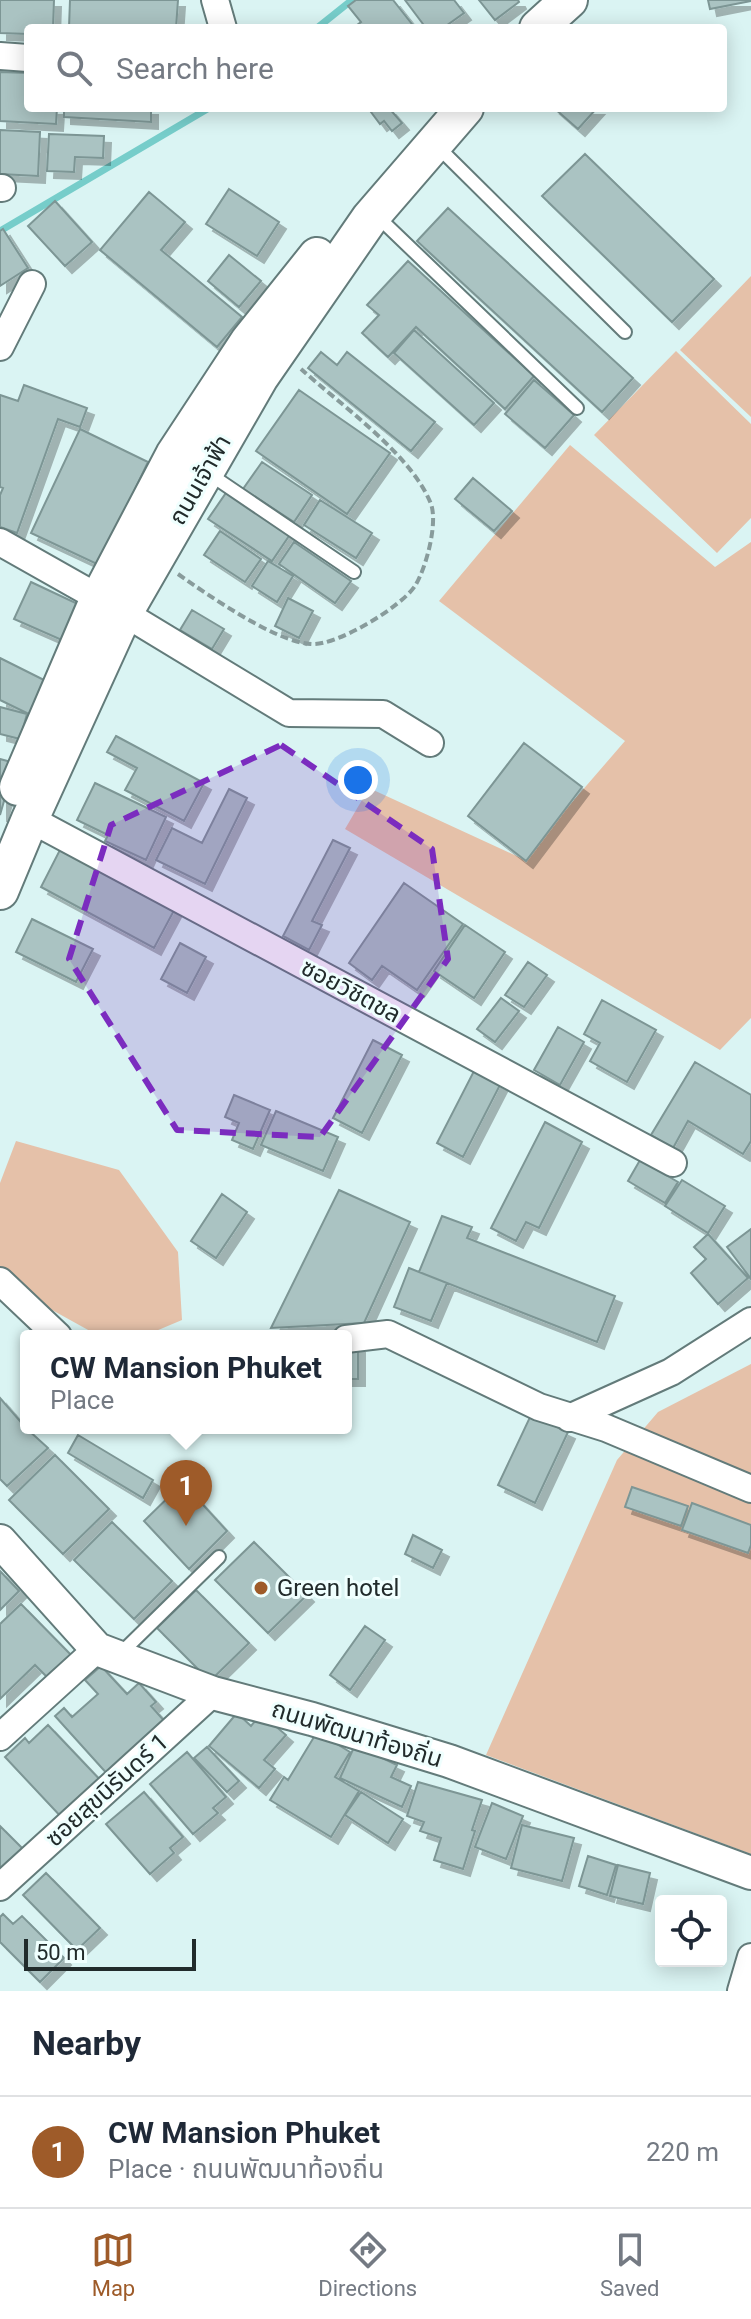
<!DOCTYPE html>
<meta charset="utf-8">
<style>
:root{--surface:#fff;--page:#f2f2f3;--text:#1f2937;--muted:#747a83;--line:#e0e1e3;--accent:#9e5b29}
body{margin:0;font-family:Roboto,"Noto Sans Thai",sans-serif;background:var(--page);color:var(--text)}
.controls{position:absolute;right:24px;bottom:24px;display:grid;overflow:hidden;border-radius:8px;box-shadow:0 4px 20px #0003}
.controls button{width:72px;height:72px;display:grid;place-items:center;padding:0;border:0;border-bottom:2px solid var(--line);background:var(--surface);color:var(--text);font:40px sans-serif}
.scale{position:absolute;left:24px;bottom:20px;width:172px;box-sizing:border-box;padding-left:8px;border:4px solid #212b2b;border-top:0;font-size:22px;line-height:28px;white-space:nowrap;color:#212b2b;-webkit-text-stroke:6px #effffe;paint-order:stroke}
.you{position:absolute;left:358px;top:780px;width:28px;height:28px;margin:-20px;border:6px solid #fff;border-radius:50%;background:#1a73e8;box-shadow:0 0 0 12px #1a73e833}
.badge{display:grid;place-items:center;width:52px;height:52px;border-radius:50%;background:var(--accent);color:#fff;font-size:26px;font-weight:700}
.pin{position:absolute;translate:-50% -66px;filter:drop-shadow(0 2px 4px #0008)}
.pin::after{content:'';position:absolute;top:42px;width:28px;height:24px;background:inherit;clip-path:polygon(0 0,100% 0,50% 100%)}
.popup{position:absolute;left:20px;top:1330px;width:332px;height:104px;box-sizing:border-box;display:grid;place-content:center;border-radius:8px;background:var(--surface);filter:drop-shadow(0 2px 6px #0005);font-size:26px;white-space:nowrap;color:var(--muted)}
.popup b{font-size:30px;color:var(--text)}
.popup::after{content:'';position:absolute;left:50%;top:100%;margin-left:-16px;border:16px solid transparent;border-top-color:var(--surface)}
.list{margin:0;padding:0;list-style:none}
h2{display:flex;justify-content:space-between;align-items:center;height:104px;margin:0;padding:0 32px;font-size:34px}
h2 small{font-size:26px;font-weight:400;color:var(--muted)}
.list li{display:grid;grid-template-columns:52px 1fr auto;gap:24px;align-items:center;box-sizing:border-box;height:112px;padding:0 32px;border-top:2px solid var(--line)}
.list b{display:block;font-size:30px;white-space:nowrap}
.list p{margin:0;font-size:26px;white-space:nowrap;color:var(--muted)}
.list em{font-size:26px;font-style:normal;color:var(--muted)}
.icon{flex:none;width:44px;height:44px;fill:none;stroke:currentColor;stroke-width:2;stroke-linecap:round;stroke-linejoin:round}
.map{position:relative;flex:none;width:751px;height:1991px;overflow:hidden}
.search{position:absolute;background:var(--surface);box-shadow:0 4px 20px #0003;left:24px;right:24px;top:24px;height:88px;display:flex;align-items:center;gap:20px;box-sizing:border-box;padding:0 28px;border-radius:8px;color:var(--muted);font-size:30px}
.sheet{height:216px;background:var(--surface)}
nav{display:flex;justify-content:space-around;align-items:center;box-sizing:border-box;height:112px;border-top:2px solid var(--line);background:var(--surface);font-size:22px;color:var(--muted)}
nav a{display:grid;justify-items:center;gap:4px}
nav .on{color:var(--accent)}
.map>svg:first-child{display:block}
.green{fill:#e5c1a9}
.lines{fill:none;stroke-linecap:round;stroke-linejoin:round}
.stream{stroke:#76cdca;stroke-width:7}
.building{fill:#aac3c2;stroke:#7d9695;stroke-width:2;filter:url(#shadow)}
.service-casing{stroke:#637b7a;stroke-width:16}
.minor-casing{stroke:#637b7a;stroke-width:30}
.tertiary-casing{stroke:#637b7a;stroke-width:36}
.secondary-casing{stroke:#637b7a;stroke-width:40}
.path{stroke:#889b9b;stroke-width:4;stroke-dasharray:8 4;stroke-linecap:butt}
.service{stroke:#fff;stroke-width:12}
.minor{stroke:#fff;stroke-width:26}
.tertiary{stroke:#fff;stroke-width:32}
.secondary{stroke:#fff;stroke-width:36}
.marked{fill:#7b2cbf;fill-opacity:0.2;stroke:#7b2cbf;stroke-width:6;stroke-dasharray:16 10;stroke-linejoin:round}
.poi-dot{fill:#9e5b29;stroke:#effffe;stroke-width:3}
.labels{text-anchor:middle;stroke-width:6;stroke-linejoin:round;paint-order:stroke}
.street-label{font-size:24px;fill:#212b2b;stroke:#effffe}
.poi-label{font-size:24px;fill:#212b2b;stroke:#effffe;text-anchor:start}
</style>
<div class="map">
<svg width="751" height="1991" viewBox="0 0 751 1991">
<defs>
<filter id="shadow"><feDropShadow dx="7" dy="7" stdDeviation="0" flood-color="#0004"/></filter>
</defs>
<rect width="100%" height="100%" fill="#daf4f3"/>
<path class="green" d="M 751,276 L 751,417 L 680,350 Z
M 676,351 L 751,424 L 751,518 L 717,553 L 594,435 Z
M 570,445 L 715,567 L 751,542 L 751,1018 L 720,1050 L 345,829 L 369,788 L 523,859 L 625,741 L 439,601 Z
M 16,1141 L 119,1170 L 178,1252 L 182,1320 L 144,1336 L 99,1336 L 34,1300 L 0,1266 L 0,1183 Z
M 751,1364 L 751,1854 L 486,1755 L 617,1460 L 658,1412 Z"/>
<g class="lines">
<path class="stream" d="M 317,28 L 352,0
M 0,231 L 209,108"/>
</g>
<path class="building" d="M 0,0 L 54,0 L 53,28 L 28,28 L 28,34 L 0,33 Z
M 70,0 L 178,0 L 176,28 L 69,28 Z
M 356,0 L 393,0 L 415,28 L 353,28 L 361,22 L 348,6 Z
M 405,0 L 454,0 L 464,13 L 443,28 L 426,28 Z
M 479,0 L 518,0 L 519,2 L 495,20 Z
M 708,0 L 751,0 L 751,1 L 710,9 Z
M 0,72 L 28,73 L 28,108 L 57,108 L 56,124 L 0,121 Z
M 64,108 L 151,108 L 151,122 L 64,117 Z
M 368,108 L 389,108 L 402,123 L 392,131 L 384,121 L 380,124 Z
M 554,108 L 597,108 L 578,129 Z
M 0,130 L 40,132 L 38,176 L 0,174 Z
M 49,134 L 104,136 L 103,158 L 75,157 L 74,172 L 47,171 Z
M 585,154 L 714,279 L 672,322 L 542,196 Z
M 229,189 L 279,222 L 257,256 L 206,224 Z
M 149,192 L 185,222 L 161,250 L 242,317 L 217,347 L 100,250 Z
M 55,201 L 92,242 L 65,266 L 28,226 Z
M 448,208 L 633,378 L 602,412 L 417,241 Z
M 3,229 L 28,268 L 0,286 L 0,231 Z
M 229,255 L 261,281 L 239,307 L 208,281 Z
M 408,261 L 534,376 L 505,409 L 416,327 L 388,357 L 362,333 L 379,315 L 367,305 Z
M 414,330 L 494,403 L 474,425 L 394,353 Z
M 321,352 L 337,365 L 347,352 L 435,422 L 411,451 L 308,368 Z
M 534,380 L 574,415 L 545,448 L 505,414 Z
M 24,385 L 87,408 L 80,427 L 58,419 L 17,533 L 0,527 L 0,495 L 3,488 L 0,487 L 0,395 L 18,401 Z
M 299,390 L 390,453 L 347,514 L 256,451 Z
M 80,429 L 148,462 L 99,565 L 31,533 Z
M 262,462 L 312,495 L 294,522 L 243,489 Z
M 473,478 L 512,511 L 494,531 L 455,499 Z
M 228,490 L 291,533 L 272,561 L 208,519 Z
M 320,500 L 372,533 L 356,558 L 304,525 Z
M 220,531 L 261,559 L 245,582 L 204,555 Z
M 294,542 L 351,581 L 335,603 L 279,564 Z
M 268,561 L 293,576 L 277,602 L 252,586 Z
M 31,582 L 80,605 L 64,641 L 14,619 Z
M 288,598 L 313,611 L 299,638 L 275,626 Z
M 192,610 L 224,629 L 212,649 L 180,630 Z
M 0,658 L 52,684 L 35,717 L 0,700 Z
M 0,707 L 27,714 L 20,739 L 0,734 Z
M 116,736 L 204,783 L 184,821 L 125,790 L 137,768 L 107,752 Z
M 524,743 L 582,787 L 526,861 L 468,816 Z
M 0,759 L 15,763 L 0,815 Z
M 95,783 L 166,817 L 146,860 L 105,841 L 108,835 L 77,820 Z
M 229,789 L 247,798 L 205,884 L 156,860 L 172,828 L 202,843 Z
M 333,840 L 350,848 L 312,921 L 322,925 L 309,950 L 283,936 Z
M 64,842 L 178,903 L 154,948 L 41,887 Z
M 404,883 L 463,924 L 417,990 L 382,966 L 372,980 L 349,963 Z
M 32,919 L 93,949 L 76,982 L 16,952 Z
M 465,925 L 505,952 L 474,998 L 434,971 Z
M 180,943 L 206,957 L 187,993 L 161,979 Z
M 528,962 L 547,975 L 524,1007 L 505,995 Z
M 501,998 L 519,1011 L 495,1042 L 477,1029 Z
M 602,1000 L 656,1030 L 627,1082 L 590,1061 L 600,1043 L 584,1034 Z
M 558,1027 L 584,1042 L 560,1085 L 534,1070 Z
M 373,1040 L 402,1055 L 362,1133 L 333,1118 Z
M 695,1062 L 751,1095 L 751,1141 L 743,1154 L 688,1121 L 673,1148 L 651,1135 Z
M 474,1071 L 500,1085 L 463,1157 L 437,1143 Z
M 234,1095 L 270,1110 L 253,1149 L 232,1140 L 239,1123 L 225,1117 Z
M 276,1111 L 338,1137 L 323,1171 L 261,1145 Z
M 545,1122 L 582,1142 L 539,1228 L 526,1222 L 516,1241 L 491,1228 Z
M 640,1160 L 678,1182 L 665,1203 L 628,1181 Z
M 682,1180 L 725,1206 L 708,1233 L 665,1206 Z
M 339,1190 L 410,1222 L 364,1323 L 271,1328 Z
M 222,1194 L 247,1212 L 216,1258 L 191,1241 Z
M 442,1216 L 472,1227 L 467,1238 L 615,1296 L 597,1342 L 419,1272 Z
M 751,1229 L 751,1279 L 727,1247 Z
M 708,1234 L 748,1278 L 718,1304 L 691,1273 L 706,1259 L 694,1247 Z
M 409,1268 L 447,1283 L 431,1321 L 394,1307 Z
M 346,1346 L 358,1346 L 358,1379 L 346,1379 Z
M 0,1398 L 26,1428 L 48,1448 L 7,1486 L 0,1479 Z
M 531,1415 L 568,1432 L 535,1503 L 498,1485 Z
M 78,1435 L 153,1480 L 143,1498 L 68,1453 Z
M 55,1455 L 109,1509 L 63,1554 L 9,1500 Z
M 183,1483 L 227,1531 L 189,1569 L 144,1521 Z
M 632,1487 L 688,1506 L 681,1526 L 625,1507 Z
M 692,1503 L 751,1525 L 751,1545 L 748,1553 L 682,1530 Z
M 112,1522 L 172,1581 L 134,1619 L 74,1560 Z
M 413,1535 L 442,1550 L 433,1568 L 405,1554 Z
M 254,1542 L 307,1595 L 268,1633 L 215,1580 Z
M 0,1571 L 19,1591 L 0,1610 Z
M 196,1590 L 249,1643 L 210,1681 L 157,1628 Z
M 21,1604 L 73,1657 L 50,1680 L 35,1665 L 0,1699 L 0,1624 Z
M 365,1626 L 385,1640 L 350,1690 L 330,1675 Z
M 101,1666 L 127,1694 L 139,1683 L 156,1702 L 151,1706 L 167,1724 L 110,1777 L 55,1716 L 64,1708 L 72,1717 L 98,1694 L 85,1680 Z
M 237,1713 L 251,1726 L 261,1714 L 286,1735 L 264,1760 L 275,1769 L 259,1788 L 209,1746 Z
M 48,1725 L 104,1784 L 65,1821 L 5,1757 L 25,1738 L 29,1743 Z
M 317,1732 L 350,1752 L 335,1777 L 359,1791 L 331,1837 L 270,1800 L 284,1777 L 288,1780 Z
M 355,1745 L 397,1765 L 391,1777 L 411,1786 L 402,1807 L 340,1778 Z
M 207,1747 L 239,1781 L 227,1792 L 194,1758 Z
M 187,1752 L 226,1797 L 213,1808 L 218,1813 L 193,1834 L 150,1784 Z
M 418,1782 L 482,1800 L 472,1830 L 475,1831 L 463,1869 L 434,1860 L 441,1838 L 420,1831 L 424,1822 L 407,1816 Z
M 144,1792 L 183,1837 L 170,1848 L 174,1853 L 150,1874 L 106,1824 Z
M 361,1792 L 403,1819 L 388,1843 L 345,1815 Z
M 492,1803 L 523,1816 L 506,1859 L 475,1847 Z
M 522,1825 L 574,1838 L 562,1881 L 511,1868 Z
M 0,1826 L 29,1855 L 0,1884 Z
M 588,1856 L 616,1865 L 607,1895 L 579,1886 Z
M 618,1865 L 650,1873 L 643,1904 L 610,1896 Z
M 46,1873 L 100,1928 L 77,1950 L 23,1895 Z
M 3,1914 L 13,1924 L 22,1916 L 64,1958 L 40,1982 L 0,1942 L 0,1917 Z"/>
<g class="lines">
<defs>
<path id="service" d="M 437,146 L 625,332
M 376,215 L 577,408
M 208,473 L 354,572
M 120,1654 L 219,1557"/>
<path id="minor" d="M 215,0 L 223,28
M 0,56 L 28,58
M 0,188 L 2,188
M 0,347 L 32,284
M 0,542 L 99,598
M 124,613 L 289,713 L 383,714 L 430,743
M 30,819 L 673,1163
M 0,1281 L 58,1336
M 346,1339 L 388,1334 L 539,1407 L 606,1428 L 751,1489
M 569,1418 L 671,1372 L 751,1321
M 0,1737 L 97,1649
M 0,1887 L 213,1693
M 741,1991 L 751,1957"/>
<path id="tertiary" d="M 0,1541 L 97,1649 L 213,1693 L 312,1719 L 449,1761 L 751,1873"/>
<path id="secondary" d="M 538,28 L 569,0
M 18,787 L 99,598 L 174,455 L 249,341 L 317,256
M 0,891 L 30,819 L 124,613 L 260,377 L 370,218 L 465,108"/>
</defs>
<use href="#service" class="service-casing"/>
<use href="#minor" class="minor-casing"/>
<use href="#tertiary" class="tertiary-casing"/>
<use href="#secondary" class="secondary-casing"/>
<path class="path" d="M 178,574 C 208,595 275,642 311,644 C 337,646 401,607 415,586 C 426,568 438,524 431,504 C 412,455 341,405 301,369"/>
<use href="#service" class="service"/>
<use href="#minor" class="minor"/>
<use href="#tertiary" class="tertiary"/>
<use href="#secondary" class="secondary"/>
</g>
<path class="marked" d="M 281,745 L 432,849 L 448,959 L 320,1137 L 177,1130 L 69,959 L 111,825 Z"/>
<circle class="poi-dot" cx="261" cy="1588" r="8"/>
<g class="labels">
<g class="street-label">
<text transform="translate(200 480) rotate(-60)" y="8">ถนนเจ้าฟ้า</text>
<text transform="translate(351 991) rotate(28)" y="8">ซอยวิชิตชล</text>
<text transform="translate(357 1734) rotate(17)" y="8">ถนนพัฒนาท้องถิ่น</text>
<text transform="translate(107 1790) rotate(-42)" y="8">ซอยสุขนิรันดร์ 1</text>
</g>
<g class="poi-label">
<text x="277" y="1596">Green hotel</text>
</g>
</g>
</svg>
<div class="controls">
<button><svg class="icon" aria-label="locate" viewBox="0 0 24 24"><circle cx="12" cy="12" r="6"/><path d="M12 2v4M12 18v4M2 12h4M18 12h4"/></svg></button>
</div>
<div class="scale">50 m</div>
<div class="you"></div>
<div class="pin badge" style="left:186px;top:1526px">1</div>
<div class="popup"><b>CW Mansion Phuket</b>Place</div>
<div class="search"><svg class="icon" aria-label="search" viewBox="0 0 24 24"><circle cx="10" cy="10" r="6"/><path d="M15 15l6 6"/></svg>Search here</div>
</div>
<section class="sheet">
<h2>Nearby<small></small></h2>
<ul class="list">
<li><span class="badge">1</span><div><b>CW Mansion Phuket</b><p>Place · ถนนพัฒนาท้องถิ่น</p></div><em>220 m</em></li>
</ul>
</section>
<nav>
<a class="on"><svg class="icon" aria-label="map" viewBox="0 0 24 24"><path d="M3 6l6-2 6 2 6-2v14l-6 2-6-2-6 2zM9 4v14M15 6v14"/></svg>Map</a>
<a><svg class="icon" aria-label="directions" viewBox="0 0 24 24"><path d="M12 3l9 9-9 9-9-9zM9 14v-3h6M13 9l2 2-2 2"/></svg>Directions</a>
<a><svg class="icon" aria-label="saved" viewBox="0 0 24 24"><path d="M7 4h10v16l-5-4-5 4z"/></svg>Saved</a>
</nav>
